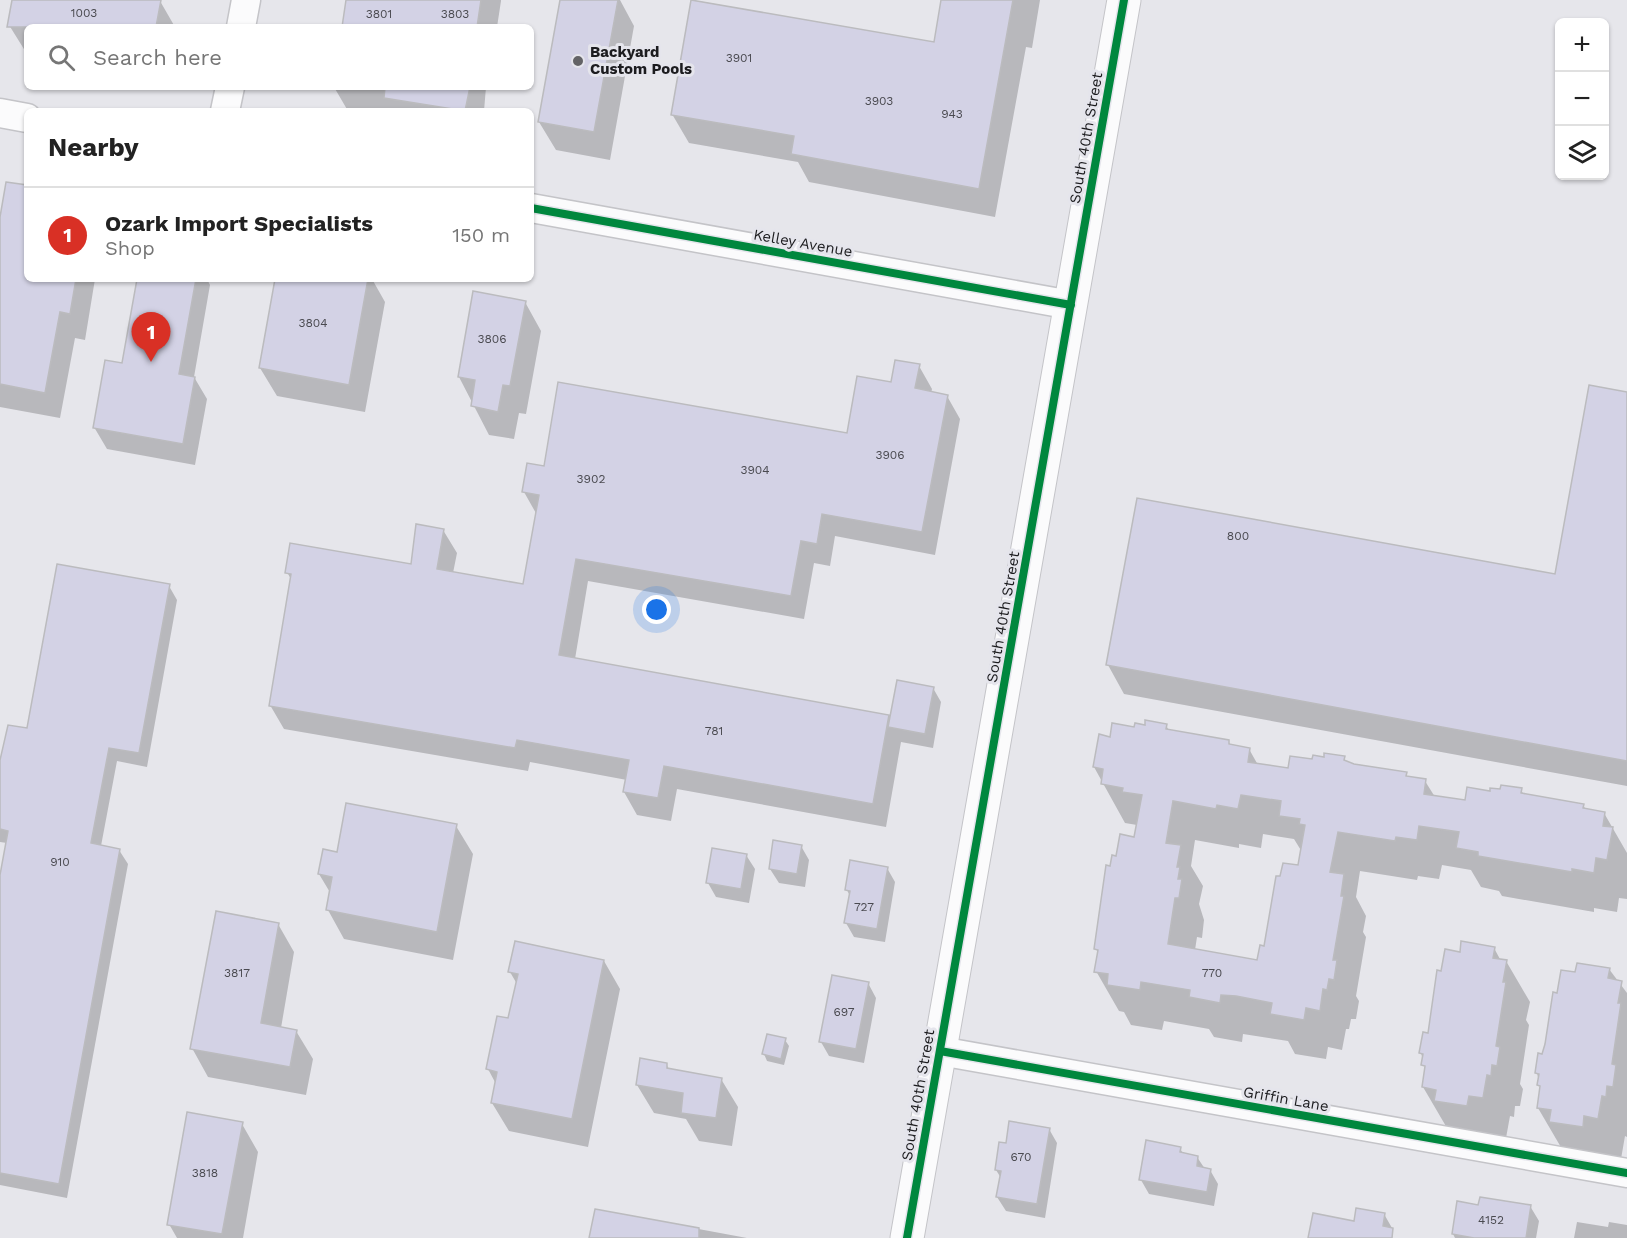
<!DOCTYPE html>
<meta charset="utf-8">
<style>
:root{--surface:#fff;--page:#f2f2f2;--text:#222;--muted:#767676;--line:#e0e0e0;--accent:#d93025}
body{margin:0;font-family:"Work Sans",sans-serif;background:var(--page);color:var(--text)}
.controls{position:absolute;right:18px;top:18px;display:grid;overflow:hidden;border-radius:9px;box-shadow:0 2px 4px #0004}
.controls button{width:54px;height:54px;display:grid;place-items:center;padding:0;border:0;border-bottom:2px solid var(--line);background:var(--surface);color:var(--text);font:30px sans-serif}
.you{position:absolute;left:657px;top:610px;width:21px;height:21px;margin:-15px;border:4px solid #fff;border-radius:50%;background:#1a73e8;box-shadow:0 0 0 9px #1a73e833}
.badge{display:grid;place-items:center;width:39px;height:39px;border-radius:50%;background:var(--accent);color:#fff;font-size:20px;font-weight:700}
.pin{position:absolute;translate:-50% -50px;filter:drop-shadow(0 2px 3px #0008)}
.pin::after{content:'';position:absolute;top:32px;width:21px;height:18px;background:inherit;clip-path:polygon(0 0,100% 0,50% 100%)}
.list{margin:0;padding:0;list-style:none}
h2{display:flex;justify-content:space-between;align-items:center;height:78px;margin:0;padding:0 24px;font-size:26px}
h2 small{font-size:20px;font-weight:400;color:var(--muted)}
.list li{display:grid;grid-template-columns:39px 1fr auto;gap:18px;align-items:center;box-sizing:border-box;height:96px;padding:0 24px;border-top:2px solid var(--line)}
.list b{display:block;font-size:22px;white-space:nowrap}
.list p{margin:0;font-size:20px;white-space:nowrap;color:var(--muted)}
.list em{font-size:20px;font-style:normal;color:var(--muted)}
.icon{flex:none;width:33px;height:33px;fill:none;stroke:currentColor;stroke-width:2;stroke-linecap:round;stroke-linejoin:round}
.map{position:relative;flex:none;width:1627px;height:1238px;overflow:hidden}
.search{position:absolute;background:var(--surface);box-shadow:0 2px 4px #0004;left:24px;top:24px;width:510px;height:66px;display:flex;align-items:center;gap:15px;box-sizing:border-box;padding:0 21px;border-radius:9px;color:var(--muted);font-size:22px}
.panel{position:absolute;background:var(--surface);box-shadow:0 2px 4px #0004;left:24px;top:108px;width:510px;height:174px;border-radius:9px}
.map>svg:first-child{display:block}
.shadow{fill:#0003;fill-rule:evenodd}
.building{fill:#d3d2e5;stroke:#bbbbbe;stroke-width:1.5;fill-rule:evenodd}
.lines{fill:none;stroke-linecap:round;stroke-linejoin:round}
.minor-casing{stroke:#c4c4c8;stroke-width:31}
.tertiary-casing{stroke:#c4c4c8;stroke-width:35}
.minor{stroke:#fbfbfc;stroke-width:28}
.tertiary{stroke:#fbfbfc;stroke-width:33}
.cycleway-casing{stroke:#e5e5ec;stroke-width:11}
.cycleway{stroke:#00873e;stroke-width:8}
.poi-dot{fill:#636366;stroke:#e5e5ec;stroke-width:2}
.labels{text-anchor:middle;stroke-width:6;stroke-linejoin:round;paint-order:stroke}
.number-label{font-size:12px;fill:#4a4a50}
.poi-label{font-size:15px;font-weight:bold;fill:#1c1c1f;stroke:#e5e5ec;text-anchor:start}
.street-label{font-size:15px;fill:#1c1c1f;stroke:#e5e5ec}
</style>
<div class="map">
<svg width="1627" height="1238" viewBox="0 0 1627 1238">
<rect width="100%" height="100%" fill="#e6e6eb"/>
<path class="shadow" d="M 13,0 L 152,0 L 160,1 L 175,27 L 27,27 L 27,54 L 9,25 Z
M 348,0 L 501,0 L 501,1 L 497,27 L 343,27 Z
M 561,0 L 620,0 L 634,26 L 610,160 L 556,150 L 539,122 Z
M 692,0 L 935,43 L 943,0 L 1040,0 L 1032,48 L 1026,47 L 995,217 L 809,182 L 798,162 L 689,143 L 672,114 Z
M 334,87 L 486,87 L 484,111 L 348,111 Z
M 27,187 L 27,279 L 95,279 L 85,340 L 75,338 L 60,418 L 0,407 L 0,226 Z
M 138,279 L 207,279 L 210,285 L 194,377 L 207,399 L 195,465 L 107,449 L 94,427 L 123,365 Z
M 276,279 L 372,279 L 385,302 L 365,412 L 277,396 L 260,368 Z
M 525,302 L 541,331 L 526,414 L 519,413 L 514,439 L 489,435 L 459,377 Z
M 919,366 L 932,389 L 931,393 L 947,396 L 960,419 L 935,555 L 835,536 L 830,566 L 814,563 L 804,619 L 588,581 L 575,659 L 888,716 L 891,720 L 933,688 L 941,702 L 933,748 L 901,742 L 886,827 L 677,789 L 671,821 L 637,815 L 624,792 L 627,780 L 530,762 L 528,771 L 284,729 L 270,705 L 292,581 L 287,572 L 412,566 L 443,530 L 457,553 L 453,573 L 524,586 L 537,515 L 524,492 L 545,468 L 848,435 L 892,384 Z
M 1627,394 L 1627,786 L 1124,694 L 1108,665 L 1556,576 Z
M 169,586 L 177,600 L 147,767 L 117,761 L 101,846 L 119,850 L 128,864 L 67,1198 L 0,1185 L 0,884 L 7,843 L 0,842 L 0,762 L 28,730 Z
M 1166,725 L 1169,731 L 1228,741 L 1231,746 L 1249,749 L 1258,765 L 1289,770 L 1313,761 L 1344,758 L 1347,763 L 1406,773 L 1408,778 L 1425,781 L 1435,797 L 1466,802 L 1491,793 L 1521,790 L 1524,795 L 1583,805 L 1586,810 L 1604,813 L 1627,853 L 1627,899 L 1619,898 L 1617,912 L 1594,908 L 1594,912 L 1502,896 L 1499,891 L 1481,887 L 1471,870 L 1442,865 L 1439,879 L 1418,876 L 1417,880 L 1360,871 L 1356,897 L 1366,916 L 1363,932 L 1366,937 L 1356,996 L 1359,1001 L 1356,1019 L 1351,1019 L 1349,1029 L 1346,1029 L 1342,1050 L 1328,1047 L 1326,1059 L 1295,1054 L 1288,1041 L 1243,1034 L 1242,1042 L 1214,1037 L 1209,1029 L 1164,1021 L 1162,1030 L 1131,1025 L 1124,1012 L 1119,1011 L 1096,971 L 1099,954 L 1096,949 L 1111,867 L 1135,838 L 1137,825 L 1125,823 L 1094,767 L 1111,738 L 1135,729 ZM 1263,834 L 1294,839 L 1302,852 L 1299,867 L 1258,961 L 1195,950 L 1197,937 L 1202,938 L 1204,920 L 1199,904 L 1203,886 L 1191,866 L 1195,840 L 1239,848 L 1239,844 L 1261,848 Z
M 456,826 L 473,854 L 453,960 L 344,939 L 328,910 L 331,894 L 319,874 L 338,853 Z
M 801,846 L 809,860 L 805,887 L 779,883 L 770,869 Z
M 746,855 L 755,869 L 749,903 L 716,897 L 708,883 Z
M 887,868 L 895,882 L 885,942 L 854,937 L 846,923 L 850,896 L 847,890 Z
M 278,924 L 294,952 L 281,1028 L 296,1031 L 313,1059 L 306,1095 L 208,1077 L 192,1048 Z
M 1494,948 L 1501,961 L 1506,961 L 1530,1002 L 1526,1020 L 1529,1025 L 1520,1084 L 1523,1089 L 1520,1106 L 1515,1106 L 1514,1117 L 1510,1116 L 1506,1138 L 1447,1128 L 1423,1087 L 1426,1071 L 1421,1053 L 1429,1035 L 1443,973 L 1461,953 Z
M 604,961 L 620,989 L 588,1147 L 509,1131 L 492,1103 L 496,1084 L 488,1069 L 510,1020 L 517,984 L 510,972 Z
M 1609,969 L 1627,993 L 1627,1137 L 1625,1136 L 1621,1159 L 1562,1149 L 1538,1108 L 1541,1090 L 1537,1073 L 1543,1056 L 1558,994 L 1577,974 Z
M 868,983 L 876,998 L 864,1063 L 829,1056 L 821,1042 Z
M 785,1040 L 789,1046 L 784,1065 L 767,1061 L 764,1054 Z
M 666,1064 L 670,1071 L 721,1079 L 738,1107 L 732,1146 L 699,1141 L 686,1119 L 654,1113 L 637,1085 Z
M 242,1124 L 258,1152 L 243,1238 L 177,1238 L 169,1224 Z
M 1049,1129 L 1057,1143 L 1045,1218 L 1006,1211 L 997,1197 L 1001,1178 L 996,1170 L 1007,1145 Z
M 1180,1148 L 1183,1154 L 1197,1157 L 1205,1169 L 1210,1170 L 1218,1184 L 1214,1206 L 1149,1194 L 1141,1180 Z
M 1458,1203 L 1479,1207 L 1530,1206 L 1539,1221 L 1536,1238 L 1455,1238 L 1453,1234 Z
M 596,1210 L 747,1238 L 591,1238 Z
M 1384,1214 L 1392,1228 L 1390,1238 L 1310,1238 Z
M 1577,1222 L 1608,1227 L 1609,1222 L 1627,1225 L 1627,1238 L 1574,1238 Z"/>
<path class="building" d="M 12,0 L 161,0 L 156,27 L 7,27 Z
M 346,0 L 481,0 L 477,27 L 342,27 Z
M 560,0 L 618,0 L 594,132 L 538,122 Z
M 691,0 L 934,42 L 941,0 L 1013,0 L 979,189 L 791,154 L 794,136 L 671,115 Z
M 385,87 L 470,87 L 465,111 L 384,98 Z
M 6,182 L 27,185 L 27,279 L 76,279 L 70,314 L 60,312 L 45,393 L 0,384 L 0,217 Z
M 137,279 L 196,279 L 179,374 L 195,377 L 183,444 L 93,428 L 105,360 L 122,363 Z
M 275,279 L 368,279 L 349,385 L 259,368 Z
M 473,291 L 526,301 L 510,386 L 503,385 L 498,412 L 471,406 L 475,380 L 458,377 Z
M 895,360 L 920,364 L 915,388 L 948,395 L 922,532 L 822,514 L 817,544 L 801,541 L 791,596 L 576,559 L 559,655 L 889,715 L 873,804 L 664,766 L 658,798 L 623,792 L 629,760 L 517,740 L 515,748 L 269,706 L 291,574 L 285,573 L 290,543 L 411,564 L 416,524 L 444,529 L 437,569 L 523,584 L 539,495 L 522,492 L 527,463 L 544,466 L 558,382 L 847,433 L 857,376 L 891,382 Z
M 1589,385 L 1627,392 L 1627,761 L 1106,665 L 1137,498 L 1555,574 Z
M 57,564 L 170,584 L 139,753 L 109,748 L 91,843 L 120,849 L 59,1184 L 0,1173 L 0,875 L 8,831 L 0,829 L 0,760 L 8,725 L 27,728 Z
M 897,680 L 934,687 L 925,734 L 888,727 Z
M 1145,720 L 1167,724 L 1166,729 L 1229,740 L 1229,744 L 1250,748 L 1248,762 L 1288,768 L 1290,756 L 1312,759 L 1313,755 L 1324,757 L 1324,753 L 1345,756 L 1344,760 L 1354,764 L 1407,772 L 1406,776 L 1426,779 L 1424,794 L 1465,800 L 1467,787 L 1490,791 L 1490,788 L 1500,789 L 1501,785 L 1522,788 L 1521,793 L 1584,804 L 1583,808 L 1605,812 L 1603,826 L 1613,827 L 1607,860 L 1596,858 L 1594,873 L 1572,869 L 1572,872 L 1478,856 L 1478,852 L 1456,848 L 1459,832 L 1419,826 L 1417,840 L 1396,837 L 1395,841 L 1338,832 L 1330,872 L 1344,874 L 1341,896 L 1344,896 L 1333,960 L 1337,960 L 1334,980 L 1329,979 L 1327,990 L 1323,989 L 1320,1011 L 1306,1008 L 1304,1020 L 1270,1014 L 1272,1003 L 1236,996 L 1221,995 L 1220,1003 L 1189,997 L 1190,990 L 1141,982 L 1140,990 L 1107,985 L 1108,974 L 1094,972 L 1098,950 L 1094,949 L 1106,865 L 1110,866 L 1112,855 L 1116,856 L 1120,834 L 1134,837 L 1142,795 L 1122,792 L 1123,788 L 1101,784 L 1103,769 L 1093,767 L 1099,734 L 1110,737 L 1112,723 L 1134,727 L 1135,723 L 1145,725 ZM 1241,795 L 1281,801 L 1279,816 L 1300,819 L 1299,824 L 1305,825 L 1298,865 L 1283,863 L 1280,876 L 1276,876 L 1264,946 L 1260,945 L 1257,960 L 1168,944 L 1175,898 L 1179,898 L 1182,879 L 1178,879 L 1180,867 L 1177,867 L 1181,845 L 1166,843 L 1173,801 L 1216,809 L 1217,805 L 1238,809 Z
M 346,803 L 457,824 L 437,932 L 326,910 L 332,877 L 318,874 L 323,849 L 337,852 Z
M 773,840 L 802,845 L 797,874 L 769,869 Z
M 712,848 L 747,854 L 741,889 L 706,883 Z
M 850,860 L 888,867 L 877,929 L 844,923 L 850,891 L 845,890 Z
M 216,911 L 279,923 L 261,1023 L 297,1030 L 290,1067 L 190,1049 Z
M 515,941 L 604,960 L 572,1119 L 491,1103 L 497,1072 L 486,1069 L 497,1016 L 508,1018 L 518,974 L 508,972 Z
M 1461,941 L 1495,947 L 1493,958 L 1507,960 L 1503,982 L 1506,982 L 1496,1046 L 1500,1047 L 1497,1066 L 1492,1065 L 1491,1076 L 1487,1075 L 1483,1098 L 1469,1096 L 1467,1106 L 1434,1101 L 1436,1090 L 1422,1087 L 1425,1066 L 1421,1065 L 1423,1054 L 1419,1053 L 1423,1032 L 1428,1033 L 1437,970 L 1441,971 L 1445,949 L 1460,952 Z
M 1577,963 L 1610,968 L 1608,978 L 1622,981 L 1618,1003 L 1621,1003 L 1612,1064 L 1616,1065 L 1613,1087 L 1607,1086 L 1606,1097 L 1602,1096 L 1598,1119 L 1584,1116 L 1583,1127 L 1549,1122 L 1551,1110 L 1537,1108 L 1540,1086 L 1537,1085 L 1539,1074 L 1535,1073 L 1538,1053 L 1542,1054 L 1545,1044 L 1553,992 L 1557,993 L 1561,970 L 1575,972 Z
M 832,975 L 869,982 L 856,1049 L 819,1042 Z
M 767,1034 L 786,1038 L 781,1059 L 762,1054 Z
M 640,1058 L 667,1063 L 667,1068 L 722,1078 L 716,1118 L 681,1113 L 683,1093 L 636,1085 Z
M 187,1112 L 243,1122 L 222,1234 L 167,1225 Z
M 1009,1121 L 1050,1128 L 1037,1204 L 996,1197 L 1001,1171 L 995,1170 L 999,1142 L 1006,1143 Z
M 1146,1140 L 1181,1147 L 1180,1152 L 1198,1156 L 1197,1166 L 1211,1169 L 1207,1192 L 1139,1180 Z
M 1480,1197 L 1531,1205 L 1526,1238 L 1474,1238 L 1452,1234 L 1457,1201 L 1478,1205 Z
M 1356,1208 L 1385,1213 L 1383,1226 L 1393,1228 L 1392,1238 L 1308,1238 L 1313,1213 L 1354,1221 Z
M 595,1209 L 699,1228 L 699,1238 L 589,1238 Z"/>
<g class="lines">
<defs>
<path id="minor" d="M 241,27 L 246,0
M 225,111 L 230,87
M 0,113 L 27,118
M 531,208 L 1071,305
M 940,1051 L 1627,1173"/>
<path id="tertiary" d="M 907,1238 L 1124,0"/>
</defs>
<use href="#minor" class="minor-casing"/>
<use href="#tertiary" class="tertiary-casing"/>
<use href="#minor" class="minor"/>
<use href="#tertiary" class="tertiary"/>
<defs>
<path id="cycleway" d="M 531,208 L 1071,305
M 940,1051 L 1627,1173
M 907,1238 L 1124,0"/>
</defs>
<use href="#cycleway" class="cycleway-casing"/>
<use href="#cycleway" class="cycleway"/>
</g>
<circle class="poi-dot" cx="578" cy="61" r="6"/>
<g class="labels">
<g class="number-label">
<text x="84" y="17">1003</text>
<text x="379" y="18">3801</text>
<text x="455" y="18">3803</text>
<text x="739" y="62">3901</text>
<text x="879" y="105">3903</text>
<text x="952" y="118">943</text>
<text x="313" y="327">3804</text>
<text x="492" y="343">3806</text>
<text x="890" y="459">3906</text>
<text x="755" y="474">3904</text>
<text x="591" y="483">3902</text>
<text x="1238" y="540">800</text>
<text x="714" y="735">781</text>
<text x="60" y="866">910</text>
<text x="864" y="911">727</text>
<text x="237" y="977">3817</text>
<text x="1212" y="977">770</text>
<text x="844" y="1016">697</text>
<text x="1021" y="1161">670</text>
<text x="205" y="1177">3818</text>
<text x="1491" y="1224">4152</text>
</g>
<g class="poi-label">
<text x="590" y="57">Backyard<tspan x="590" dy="17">Custom Pools</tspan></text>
</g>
<g class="street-label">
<text transform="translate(1086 138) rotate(-80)" y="5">South 40th Street</text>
<text transform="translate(803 243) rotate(10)" y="5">Kelley Avenue</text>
<text transform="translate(1003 617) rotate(-80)" y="5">South 40th Street</text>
<text transform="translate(918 1095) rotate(-80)" y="5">South 40th Street</text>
<text transform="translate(1286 1099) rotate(10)" y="5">Griffin Lane</text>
</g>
</g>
</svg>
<div class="controls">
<button>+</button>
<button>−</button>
<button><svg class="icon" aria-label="layers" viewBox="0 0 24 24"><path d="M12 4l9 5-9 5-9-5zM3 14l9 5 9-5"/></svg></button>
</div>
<div class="you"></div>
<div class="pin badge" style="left:151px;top:362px">1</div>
<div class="search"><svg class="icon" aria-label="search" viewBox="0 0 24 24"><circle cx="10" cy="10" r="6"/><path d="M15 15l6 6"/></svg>Search here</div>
<section class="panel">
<h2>Nearby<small></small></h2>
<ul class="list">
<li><span class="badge">1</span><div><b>Ozark Import Specialists</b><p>Shop</p></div><em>150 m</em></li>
</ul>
</section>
</div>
